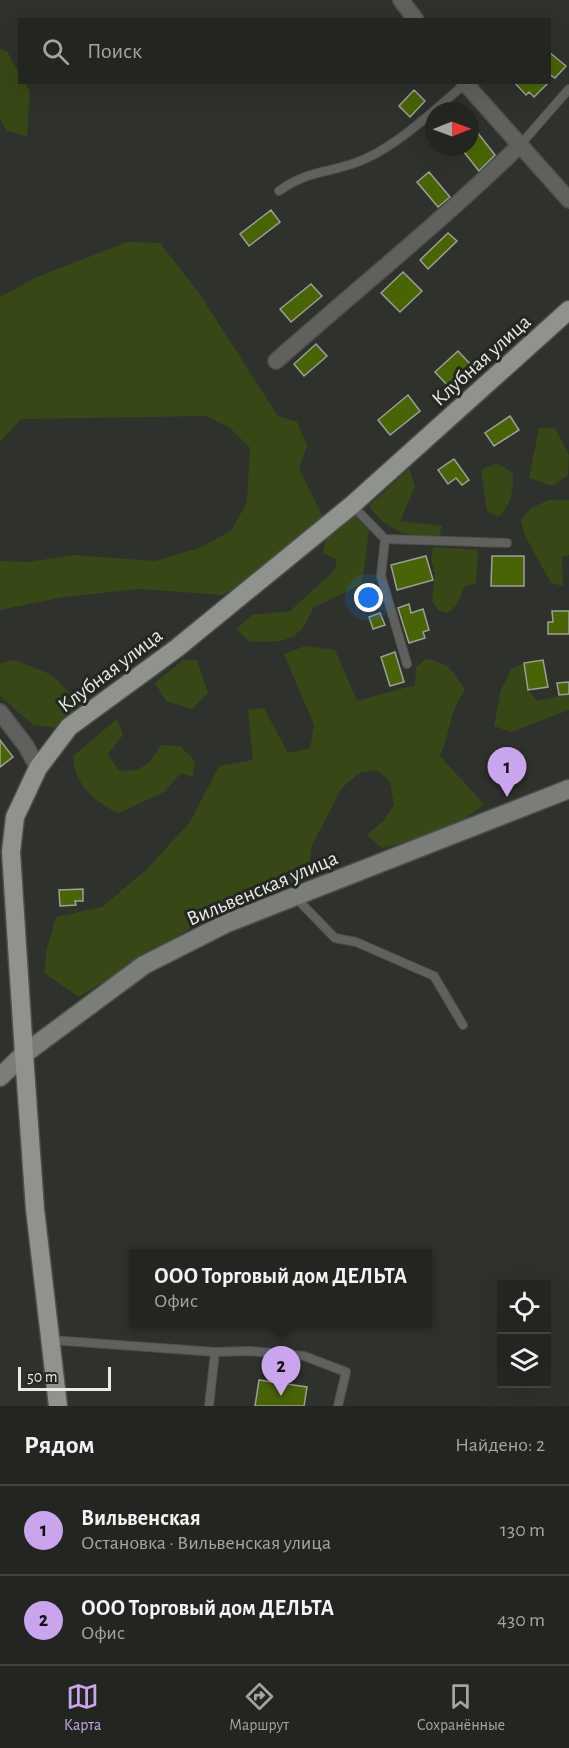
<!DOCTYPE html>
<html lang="ru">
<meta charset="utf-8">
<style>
:root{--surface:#232521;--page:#2b2d2a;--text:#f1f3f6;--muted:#a3a5a5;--line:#40423f;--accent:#c9a5ee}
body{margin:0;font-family:"Alegreya Sans",sans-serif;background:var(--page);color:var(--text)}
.controls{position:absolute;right:18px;bottom:18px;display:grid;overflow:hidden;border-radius:0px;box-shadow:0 6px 24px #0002}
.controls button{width:54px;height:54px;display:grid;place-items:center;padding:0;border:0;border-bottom:2px solid var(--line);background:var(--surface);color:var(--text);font:30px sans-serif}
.compass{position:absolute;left:425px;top:102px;width:54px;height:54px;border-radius:50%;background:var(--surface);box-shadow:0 6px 24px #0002;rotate:89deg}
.scale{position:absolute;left:18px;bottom:15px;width:93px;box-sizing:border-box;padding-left:6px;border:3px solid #e9ebe8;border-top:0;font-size:16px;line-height:21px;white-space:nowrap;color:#e9ebe8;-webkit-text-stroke:4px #252722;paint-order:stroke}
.you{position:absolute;left:369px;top:598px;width:21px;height:21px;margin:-15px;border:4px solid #fff;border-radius:50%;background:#1a73e8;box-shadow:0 0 0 9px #1a73e833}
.badge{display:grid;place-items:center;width:39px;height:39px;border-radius:50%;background:var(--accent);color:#111;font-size:20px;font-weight:700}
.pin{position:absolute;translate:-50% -50px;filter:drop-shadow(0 2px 3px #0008)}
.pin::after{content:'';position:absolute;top:32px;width:21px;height:18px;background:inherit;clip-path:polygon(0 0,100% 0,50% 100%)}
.popup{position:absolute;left:129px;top:1249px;width:303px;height:78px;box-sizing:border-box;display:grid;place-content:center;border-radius:0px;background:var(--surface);filter:drop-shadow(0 2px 4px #0005);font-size:20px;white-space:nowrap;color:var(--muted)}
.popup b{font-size:22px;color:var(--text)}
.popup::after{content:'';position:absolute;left:50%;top:100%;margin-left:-12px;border:12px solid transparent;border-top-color:var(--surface)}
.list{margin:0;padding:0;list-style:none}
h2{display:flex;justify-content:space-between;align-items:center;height:78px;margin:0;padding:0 24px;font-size:26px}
h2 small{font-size:20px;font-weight:400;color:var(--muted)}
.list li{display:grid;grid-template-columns:39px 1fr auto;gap:18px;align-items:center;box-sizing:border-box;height:90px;padding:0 24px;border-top:2px solid var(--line)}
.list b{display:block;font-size:22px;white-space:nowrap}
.list p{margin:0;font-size:20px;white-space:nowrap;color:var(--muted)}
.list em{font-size:20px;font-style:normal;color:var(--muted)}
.icon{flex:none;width:33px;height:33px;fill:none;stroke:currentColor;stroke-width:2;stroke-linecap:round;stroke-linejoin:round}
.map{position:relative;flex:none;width:569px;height:1406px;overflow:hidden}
.search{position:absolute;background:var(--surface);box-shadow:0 6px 24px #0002;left:18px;right:18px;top:18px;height:66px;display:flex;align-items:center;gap:15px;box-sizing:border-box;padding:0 21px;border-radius:0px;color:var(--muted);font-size:22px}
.sheet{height:258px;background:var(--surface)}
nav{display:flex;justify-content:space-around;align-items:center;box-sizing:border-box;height:84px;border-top:2px solid var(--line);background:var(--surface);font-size:16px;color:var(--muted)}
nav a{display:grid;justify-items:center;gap:3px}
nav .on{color:var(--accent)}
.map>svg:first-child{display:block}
.green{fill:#374816}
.building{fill:#486404;stroke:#9c9f99;stroke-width:1.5}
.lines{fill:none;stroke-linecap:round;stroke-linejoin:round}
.lane-casing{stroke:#4d4f4a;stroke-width:10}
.street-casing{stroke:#4d4f4a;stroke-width:18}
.secondary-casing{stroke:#4d4f4a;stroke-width:21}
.primary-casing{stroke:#4d4f4a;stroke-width:21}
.lane{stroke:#60615f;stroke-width:8}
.street{stroke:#60615f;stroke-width:15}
.secondary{stroke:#7b7d79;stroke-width:18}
.primary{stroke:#90928d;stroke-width:18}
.labels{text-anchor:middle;stroke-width:6;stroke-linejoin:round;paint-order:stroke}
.street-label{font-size:21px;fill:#e9ebe8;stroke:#252722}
</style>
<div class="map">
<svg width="569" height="1406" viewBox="0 0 569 1406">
<rect width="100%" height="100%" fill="#2f312c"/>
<path class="green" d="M 0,49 L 7,51 L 19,74 L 20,82 L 25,83 L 30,92 L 27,136 L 7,131 L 0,119 Z
M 127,242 L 160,243 L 199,293 L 278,416 L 297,422 L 307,446 L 299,469 L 323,517 L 242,584 L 223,595 L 139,589 L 64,597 L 0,610 L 0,561 L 29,562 L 73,555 L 155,561 L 199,548 L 231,531 L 247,502 L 250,448 L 230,428 L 206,416 L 21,419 L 0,442 L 0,297 L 35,278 Z
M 539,428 L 555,428 L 569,455 L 568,475 L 552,486 L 529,478 Z
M 497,463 L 513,473 C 513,491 512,505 498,517 L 487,511 L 481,470 Z
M 409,468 L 415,486 L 400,521 L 442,526 L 439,538 C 408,536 389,533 369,506 Z
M 549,500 L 569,500 L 569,555 L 562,556 L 563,586 L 551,583 L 524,534 L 521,520 L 531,508 Z
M 355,516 L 369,530 L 362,584 L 313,608 C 298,644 286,641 250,642 L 236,629 L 252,615 L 290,611 L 334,571 L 337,560 L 323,553 L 325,541 Z
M 433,547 L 478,550 L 476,584 L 465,586 L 456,606 L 447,613 L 438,610 L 432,601 L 435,574 L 431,558 Z
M 305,646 L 335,650 L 357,701 L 415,685 L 416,668 L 425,659 C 446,660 455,673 465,690 C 450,709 450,734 440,756 L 484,804 C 458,828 415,840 382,848 L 367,835 L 384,820 L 394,805 L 390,782 L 377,770 L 359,773 L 342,788 L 312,845 L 308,875 L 197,924 L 79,997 L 44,973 L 47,948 L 56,917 L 102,907 L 146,870 L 190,822 L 219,766 L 253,760 L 248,710 L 264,708 L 288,753 L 310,748 L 314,725 L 284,654 Z
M 15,660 L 52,675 L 82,706 L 56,728 L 33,725 L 0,696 L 0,663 Z
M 183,660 L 197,660 L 208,693 L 192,709 L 166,701 L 155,683 Z
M 524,663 L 528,690 L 537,701 L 569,694 L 569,710 L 511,732 L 494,726 L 501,690 L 511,669 Z
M 117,719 L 123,735 L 108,754 L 118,770 C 142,773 149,765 161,745 L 180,746 L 195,761 L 193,777 L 181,773 L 164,792 L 119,813 C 95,803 74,784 73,756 Z"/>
<path class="building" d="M 549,52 L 566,66 L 555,78 L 549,74 Z
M 514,82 L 549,82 L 534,97 L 529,92 L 526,95 Z
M 414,90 L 425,101 L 410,117 L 399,106 Z
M 470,123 L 495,155 L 479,171 L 460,147 L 470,147 Z
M 429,172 L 450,197 L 438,207 L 417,182 Z
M 271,210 L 280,222 L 249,246 L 240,234 Z
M 448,233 L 457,241 L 428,269 L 420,260 Z
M 403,272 L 422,291 L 400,312 L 381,293 Z
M 311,284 L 322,296 L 291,322 L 280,309 Z
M 316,344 L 327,356 L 304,376 L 294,364 Z
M 458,351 L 472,366 L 449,387 L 435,372 Z
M 408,395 L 420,411 L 390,435 L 378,420 Z
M 510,416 L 519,430 L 494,446 L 485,433 Z
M 454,459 L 469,480 L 462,485 L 456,478 L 448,484 L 438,470 Z
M 426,556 L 433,580 L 397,590 L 391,565 Z
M 492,556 L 524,556 L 524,586 L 491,586 Z
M 409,604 L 411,613 L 423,609 L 429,630 L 423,632 L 425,638 L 409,643 L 398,608 Z
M 552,611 L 569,611 L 569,634 L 548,634 L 548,622 L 553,622 Z
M 380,613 L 385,625 L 373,629 L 369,617 Z
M 395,652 L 404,682 L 390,686 L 381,657 Z
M 543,660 L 548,687 L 528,690 L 524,663 Z
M 569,682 L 569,694 L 559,695 L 557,683 Z
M 0,740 L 13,757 L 0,767 Z
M 83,889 L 83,901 L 75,901 L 76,905 L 60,906 L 59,890 Z
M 259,1380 L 307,1387 L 304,1406 L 255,1406 Z"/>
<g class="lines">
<defs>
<path id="lane" d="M 520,145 L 569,89
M 279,191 C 312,167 336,174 369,157 C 404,140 435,109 465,84
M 352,505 L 385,539 L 507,543
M 385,539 L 381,576 L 407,664
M 296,898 L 335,938 L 356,942 L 434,976 L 463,1025
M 51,1340 L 215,1352 L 209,1406
M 215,1352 L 250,1351 L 304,1356 L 346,1372 L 338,1406"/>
<path id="street" d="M 401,0 L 416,20
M 464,82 L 569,200
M 276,361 C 357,289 442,221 520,145
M 0,712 L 26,746 L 38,768"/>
<path id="secondary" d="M 0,1077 L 24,1054 L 144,965 L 227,923 L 569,789"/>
<path id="primary" d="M 58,1406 L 35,1209 L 24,1054 L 11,852 L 15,817 L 38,768 L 69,727 L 177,648 L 352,505 L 569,310"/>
</defs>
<use href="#lane" class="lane-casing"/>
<use href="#street" class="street-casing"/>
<use href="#secondary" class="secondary-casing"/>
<use href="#primary" class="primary-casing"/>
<use href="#lane" class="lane"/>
<use href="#street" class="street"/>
<use href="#secondary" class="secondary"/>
<use href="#primary" class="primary"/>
</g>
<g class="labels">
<g class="street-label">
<text transform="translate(481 360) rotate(-42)" y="7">Клубная улица</text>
<text transform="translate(110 670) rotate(-37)" y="7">Клубная улица</text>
<text transform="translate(262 888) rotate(-23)" y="7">Вильвенская улица</text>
</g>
</g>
</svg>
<div class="controls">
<button><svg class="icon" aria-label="locate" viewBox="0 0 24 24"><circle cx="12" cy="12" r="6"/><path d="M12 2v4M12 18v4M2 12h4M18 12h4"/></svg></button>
<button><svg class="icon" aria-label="layers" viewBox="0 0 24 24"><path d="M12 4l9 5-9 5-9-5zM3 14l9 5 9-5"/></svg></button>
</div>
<svg class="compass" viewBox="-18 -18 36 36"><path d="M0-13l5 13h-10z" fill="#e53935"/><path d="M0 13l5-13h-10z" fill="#a3a5a5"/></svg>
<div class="scale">50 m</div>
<div class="you"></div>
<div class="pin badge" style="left:507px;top:797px">1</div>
<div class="pin badge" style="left:281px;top:1396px">2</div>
<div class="popup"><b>ООО Торговый дом ДЕЛЬТА</b>Офис</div>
<div class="search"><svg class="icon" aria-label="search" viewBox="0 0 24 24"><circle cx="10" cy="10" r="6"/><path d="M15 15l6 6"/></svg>Поиск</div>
</div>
<section class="sheet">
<h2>Рядом<small>Найдено: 2</small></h2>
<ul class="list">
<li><span class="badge">1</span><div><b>Вильвенская</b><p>Остановка · Вильвенская улица</p></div><em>130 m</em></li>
<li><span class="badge">2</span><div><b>ООО Торговый дом ДЕЛЬТА</b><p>Офис</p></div><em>430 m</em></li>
</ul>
</section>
<nav>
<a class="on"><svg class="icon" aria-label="map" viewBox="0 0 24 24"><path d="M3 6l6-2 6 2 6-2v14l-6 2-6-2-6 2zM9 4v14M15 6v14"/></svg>Карта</a>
<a><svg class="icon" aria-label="directions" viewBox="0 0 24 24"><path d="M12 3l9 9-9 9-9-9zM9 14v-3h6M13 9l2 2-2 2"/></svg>Маршрут</a>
<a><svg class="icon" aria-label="saved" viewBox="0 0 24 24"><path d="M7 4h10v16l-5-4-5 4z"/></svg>Сохранённые</a>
</nav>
